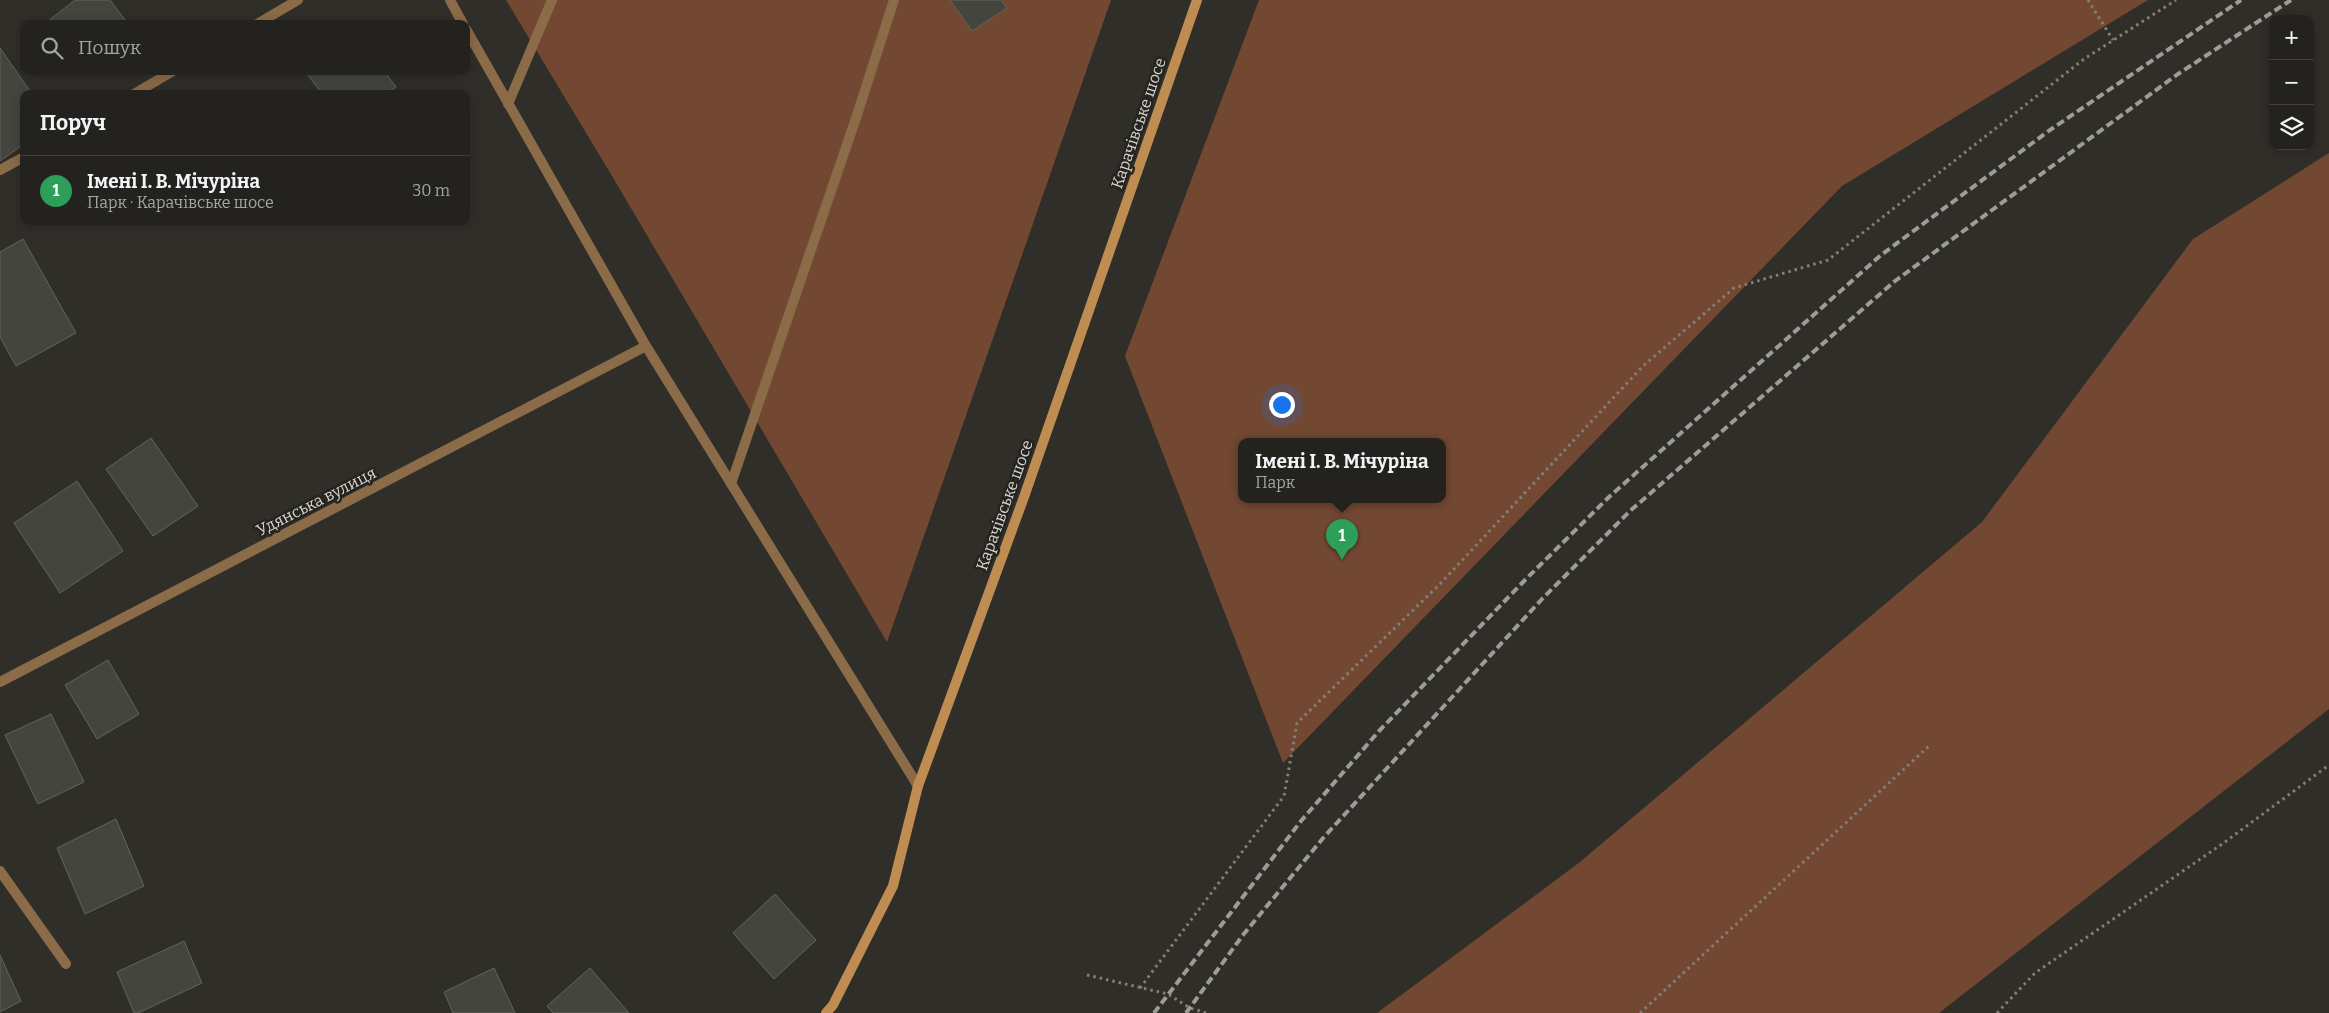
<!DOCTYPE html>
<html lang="uk">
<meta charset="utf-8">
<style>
:root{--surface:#24221e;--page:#302f2b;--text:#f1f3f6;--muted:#a3a4a4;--line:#413f3c;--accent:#55cec5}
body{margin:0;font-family:Bitter,serif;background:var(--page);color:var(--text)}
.controls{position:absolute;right:15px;top:15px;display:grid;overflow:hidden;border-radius:10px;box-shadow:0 2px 12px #0003}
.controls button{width:45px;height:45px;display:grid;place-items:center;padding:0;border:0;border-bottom:1px solid var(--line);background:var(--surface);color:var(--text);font:25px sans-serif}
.you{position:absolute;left:1281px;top:404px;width:18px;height:18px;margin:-12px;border:4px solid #fff;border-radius:50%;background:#1a73e8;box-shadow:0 0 0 8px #1a73e833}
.badge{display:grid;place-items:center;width:32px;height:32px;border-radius:50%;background:var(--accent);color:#fff;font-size:16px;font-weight:700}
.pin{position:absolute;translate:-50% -41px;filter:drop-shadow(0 1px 2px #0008)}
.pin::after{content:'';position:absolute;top:26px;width:18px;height:15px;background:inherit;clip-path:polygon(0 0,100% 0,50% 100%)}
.popup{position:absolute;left:1238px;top:438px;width:208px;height:65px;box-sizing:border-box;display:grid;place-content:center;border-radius:10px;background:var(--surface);filter:drop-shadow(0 1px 4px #0005);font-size:16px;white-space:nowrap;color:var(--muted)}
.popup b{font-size:19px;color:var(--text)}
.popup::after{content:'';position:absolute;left:50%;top:100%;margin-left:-10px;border:10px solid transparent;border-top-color:var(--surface)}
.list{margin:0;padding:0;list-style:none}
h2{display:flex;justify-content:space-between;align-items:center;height:65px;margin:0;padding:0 20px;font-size:21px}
h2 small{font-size:16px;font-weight:400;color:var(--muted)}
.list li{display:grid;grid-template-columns:32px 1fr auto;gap:15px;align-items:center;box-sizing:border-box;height:70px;padding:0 20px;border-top:1px solid var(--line)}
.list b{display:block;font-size:19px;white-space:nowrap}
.list p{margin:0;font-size:16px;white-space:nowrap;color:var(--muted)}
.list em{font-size:16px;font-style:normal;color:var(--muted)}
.icon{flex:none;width:28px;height:28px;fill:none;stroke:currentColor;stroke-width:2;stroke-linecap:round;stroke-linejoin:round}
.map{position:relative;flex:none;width:2329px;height:1013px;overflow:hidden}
.search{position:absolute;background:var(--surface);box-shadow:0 2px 12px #0003;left:20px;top:20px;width:450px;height:55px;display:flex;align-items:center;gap:12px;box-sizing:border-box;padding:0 18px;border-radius:10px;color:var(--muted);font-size:19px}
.panel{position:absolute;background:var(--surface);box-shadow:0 2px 12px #0003;left:20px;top:90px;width:450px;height:135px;border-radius:10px}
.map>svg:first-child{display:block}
.green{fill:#734832;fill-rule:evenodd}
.building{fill:#45453f;stroke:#63645d}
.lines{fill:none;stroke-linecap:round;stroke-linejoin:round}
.path{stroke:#82807b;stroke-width:3;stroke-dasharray:2.5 4;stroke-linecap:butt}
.minor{stroke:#8b6b48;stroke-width:10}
.secondary{stroke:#bf8c52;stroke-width:10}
.rail{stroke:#9d9c97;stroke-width:4;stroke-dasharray:8 4;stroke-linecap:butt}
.labels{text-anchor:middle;stroke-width:5;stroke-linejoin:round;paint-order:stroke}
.street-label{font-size:16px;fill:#d7d6d2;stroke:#26241e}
</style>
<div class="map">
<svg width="2329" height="1013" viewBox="0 0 2329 1013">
<rect width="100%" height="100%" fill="#302e28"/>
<path class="green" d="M 506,0 L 1111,0 L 887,642 L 612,176 Z
M 1259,0 L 2148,0 L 1842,186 L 1283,763 L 1125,356 ZM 1242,441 L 1442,441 L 1442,499 L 1242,499 Z
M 2329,153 L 2329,709 L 1939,1013 L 1377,1013 L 1580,862 L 1982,522 L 2193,239 Z"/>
<path class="building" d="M 75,0 L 110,0 L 128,24 L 48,24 L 47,22 Z
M 950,0 L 1001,0 L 1007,8 L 972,31 Z
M 0,48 L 32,94 L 24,94 L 24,144 L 0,161 Z
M 305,71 L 384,71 L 396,87 L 386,94 L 322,94 Z
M 23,239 L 76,333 L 16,366 L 0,337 L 0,252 Z
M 151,438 L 198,506 L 153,536 L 106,469 Z
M 77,481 L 123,551 L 60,593 L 14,523 Z
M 108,660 L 139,714 L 97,739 L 65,685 Z
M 51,714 L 84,782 L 38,804 L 5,735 Z
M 116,819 L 144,886 L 85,914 L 57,848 Z
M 775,894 L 816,940 L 774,979 L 733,933 Z
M 184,941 L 202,983 L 138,1013 L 134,1013 L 117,972 Z
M 0,955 L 21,1001 L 0,1012 Z
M 494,968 L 515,1013 L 453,1013 L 444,992 Z
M 590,968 L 629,1013 L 553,1013 L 547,1006 Z"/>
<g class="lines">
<path class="path" d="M 2088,0 L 2113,40
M 1087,975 L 1168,994 L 1190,1008 L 1206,1013
M 1140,988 L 1284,796 L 1297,723 L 1441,583 L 1643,366 L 1734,288 L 1828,260 L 2084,59 L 2176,0
M 1640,1013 L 1929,746
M 1997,1013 L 2035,973 L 2225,842 L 2329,765"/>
<path class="minor" d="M 450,0 L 463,24
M 257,24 L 298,0
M 466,29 L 646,346 L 918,786
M 134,94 L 173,71
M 508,104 L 552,0
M 0,170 L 24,157
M 731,484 L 856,118 L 894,0
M 0,682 L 646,346
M 0,871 L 66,964"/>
<path class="secondary" d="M 826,1013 L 833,1005 L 893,886 L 918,786 L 1024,497 L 1197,0"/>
<path class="rail" d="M 1154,1013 L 1301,821 L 1379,731 L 1526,579 L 1609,497 L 1881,255 L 2050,130 L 2241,0
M 1186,1013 L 1243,935 L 1324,837 L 1542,599 L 1630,511 L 1895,281 L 2178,74 L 2291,0"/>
</g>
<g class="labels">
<g class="street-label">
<text transform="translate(1138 123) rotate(-71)" y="6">Карачівське шосе</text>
<text transform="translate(316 501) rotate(-27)" y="6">Удянська вулиця</text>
<text transform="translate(1004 505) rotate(-70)" y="6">Карачівське шосе</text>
</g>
</g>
</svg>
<div class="controls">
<button>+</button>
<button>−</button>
<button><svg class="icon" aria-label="layers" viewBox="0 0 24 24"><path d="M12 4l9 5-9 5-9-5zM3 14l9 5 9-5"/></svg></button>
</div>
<div class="you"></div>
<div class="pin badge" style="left:1342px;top:560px;background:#2e9e5b">1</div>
<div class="popup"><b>Імені І. В. Мічуріна</b>Парк</div>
<div class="search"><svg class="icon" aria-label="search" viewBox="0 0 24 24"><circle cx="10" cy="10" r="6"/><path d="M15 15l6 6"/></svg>Пошук</div>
<section class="panel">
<h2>Поруч<small></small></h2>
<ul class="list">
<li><span class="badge" style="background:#2e9e5b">1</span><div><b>Імені І. В. Мічуріна</b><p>Парк · Карачівське шосе</p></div><em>30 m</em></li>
</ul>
</section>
</div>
